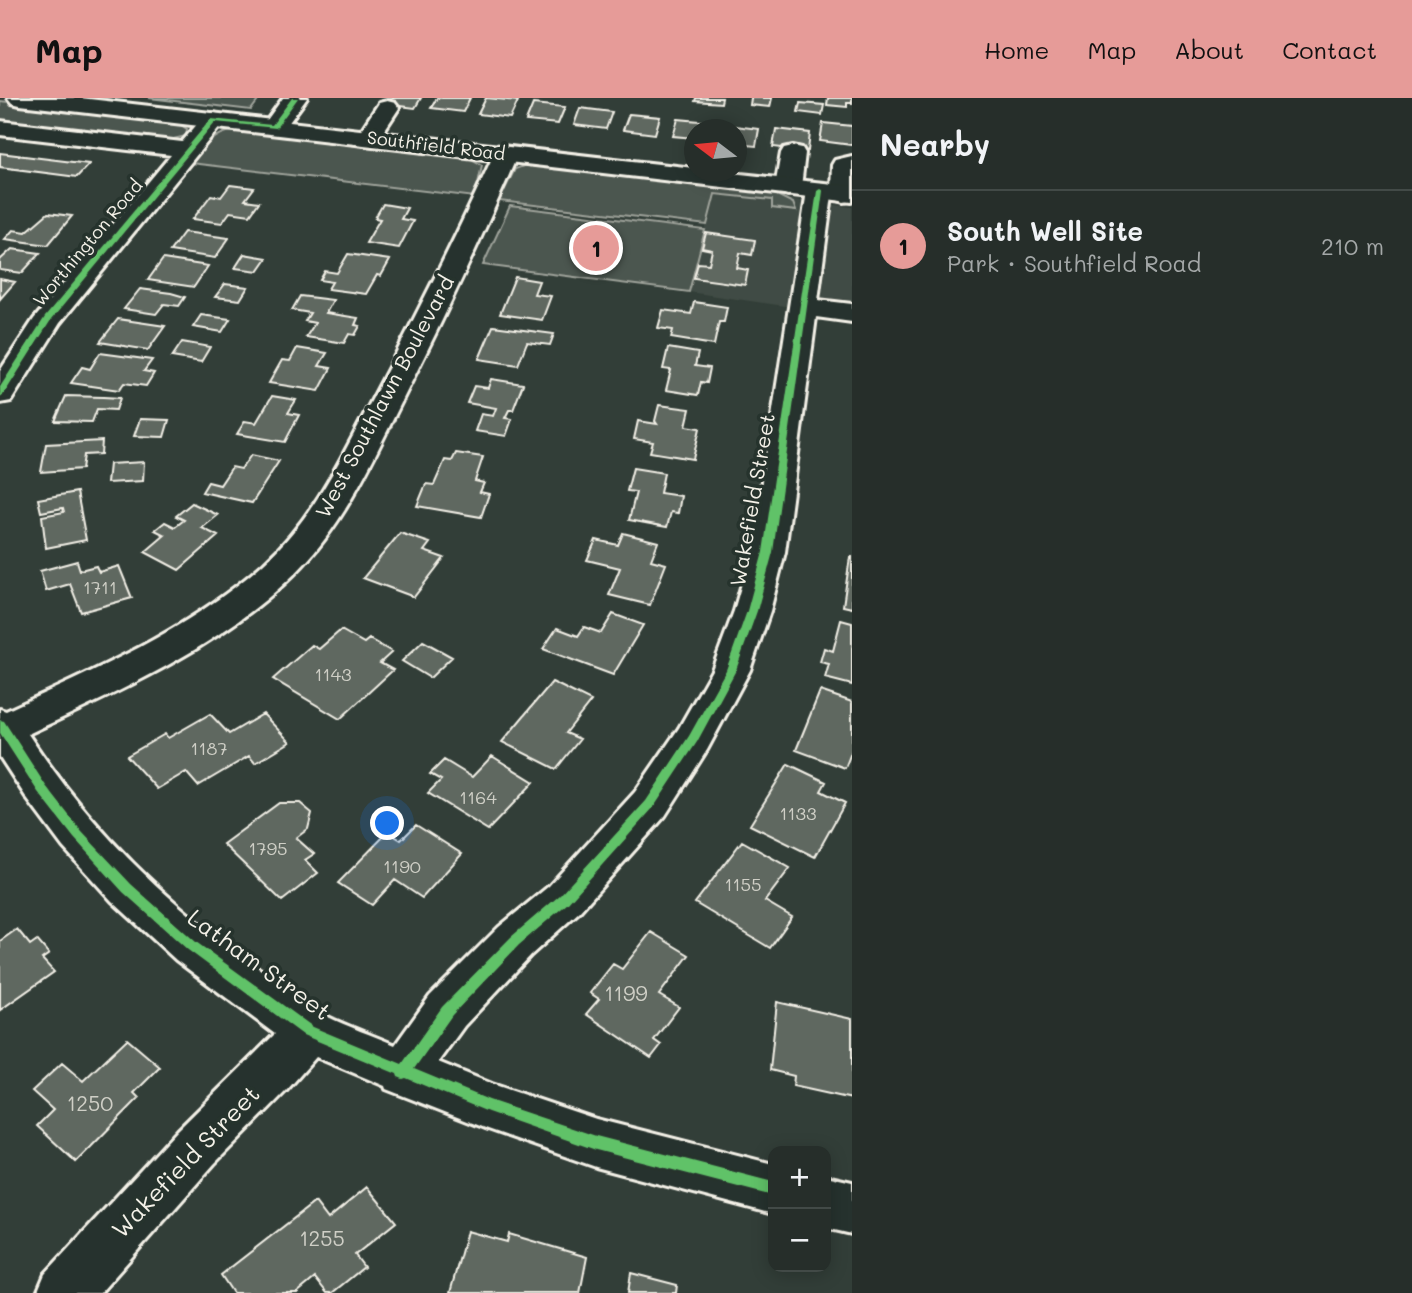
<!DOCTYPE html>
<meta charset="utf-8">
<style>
:root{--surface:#262e2a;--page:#323a36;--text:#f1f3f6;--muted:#a4a8a8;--line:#424a47;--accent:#e69b98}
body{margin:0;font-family:Mali,sans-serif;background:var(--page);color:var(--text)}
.controls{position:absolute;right:21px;bottom:21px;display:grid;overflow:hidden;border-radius:14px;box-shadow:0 4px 18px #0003}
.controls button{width:63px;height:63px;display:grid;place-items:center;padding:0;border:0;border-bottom:2px solid var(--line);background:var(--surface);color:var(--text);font:35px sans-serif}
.compass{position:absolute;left:684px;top:21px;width:63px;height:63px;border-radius:50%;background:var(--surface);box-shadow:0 4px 18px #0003;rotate:286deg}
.you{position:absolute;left:388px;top:726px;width:24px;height:24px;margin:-18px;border:5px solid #fff;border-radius:50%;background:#1a73e8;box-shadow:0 0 0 10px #1a73e833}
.badge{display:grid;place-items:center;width:46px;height:46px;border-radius:50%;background:var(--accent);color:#111;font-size:23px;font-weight:700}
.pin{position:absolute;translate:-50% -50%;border:4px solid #fff;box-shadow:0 2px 7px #0006}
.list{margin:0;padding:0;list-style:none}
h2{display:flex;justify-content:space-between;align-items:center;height:91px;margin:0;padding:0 28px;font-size:30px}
h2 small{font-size:23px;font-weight:400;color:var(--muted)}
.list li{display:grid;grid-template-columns:46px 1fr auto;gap:21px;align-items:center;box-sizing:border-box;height:112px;padding:0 28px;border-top:2px solid var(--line)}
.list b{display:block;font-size:26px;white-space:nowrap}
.list p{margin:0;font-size:23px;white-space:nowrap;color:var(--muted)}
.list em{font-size:23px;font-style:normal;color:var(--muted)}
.map{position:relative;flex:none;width:852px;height:1195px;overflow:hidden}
header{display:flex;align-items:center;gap:42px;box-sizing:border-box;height:98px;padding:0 35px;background:var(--accent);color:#111}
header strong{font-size:33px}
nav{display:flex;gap:38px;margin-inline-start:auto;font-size:24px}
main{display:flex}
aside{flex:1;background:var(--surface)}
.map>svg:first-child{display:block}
.built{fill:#404b44}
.green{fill:#4c564f;stroke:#a0a49c;stroke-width:2}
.building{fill:#5f6861;stroke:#f4f1e8;stroke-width:2}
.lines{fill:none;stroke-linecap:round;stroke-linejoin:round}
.minor-casing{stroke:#f4f1e8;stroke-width:6}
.major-casing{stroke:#f4f1e8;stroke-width:6}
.minor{fill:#26332d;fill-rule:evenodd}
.major{fill:#26332d;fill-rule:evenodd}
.cycleway-casing{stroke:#26332d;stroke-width:5}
.cycleway{fill:#61c268;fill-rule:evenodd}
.labels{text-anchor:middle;stroke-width:7;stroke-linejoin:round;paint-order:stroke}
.far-street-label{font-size:18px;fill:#f4f1e8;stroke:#26332d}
.number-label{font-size:18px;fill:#cfcfc6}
.street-label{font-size:21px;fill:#f4f1e8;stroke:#26332d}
.near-number-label{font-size:21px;fill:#cfcfc6}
.near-street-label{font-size:24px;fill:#f4f1e8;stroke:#26332d}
</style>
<header>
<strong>Map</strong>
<nav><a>Home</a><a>Map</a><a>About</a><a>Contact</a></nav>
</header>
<main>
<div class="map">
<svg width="852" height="1195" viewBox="0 0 852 1195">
<rect width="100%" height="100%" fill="#323e38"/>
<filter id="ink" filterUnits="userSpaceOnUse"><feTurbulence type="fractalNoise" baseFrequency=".0143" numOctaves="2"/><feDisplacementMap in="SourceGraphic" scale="14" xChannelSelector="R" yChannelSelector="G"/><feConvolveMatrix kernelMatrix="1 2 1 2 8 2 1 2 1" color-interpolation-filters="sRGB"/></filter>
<g filter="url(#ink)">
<path class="built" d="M 716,92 L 852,109 L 852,218 L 689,194 Z"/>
<path class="green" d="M 149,0 L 260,0 L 251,12 Z
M 0,3 L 174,23 L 187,31 L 186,38 L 165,43 L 0,23 Z
M 243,31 L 464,57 L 482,67 L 475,99 L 190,65 C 208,45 215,33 243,31 Z
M 543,66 L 771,94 L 793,105 L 796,113 L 772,110 L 772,102 L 715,96 L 707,127 L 499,103 L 515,71 L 526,67 Z
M 510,108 L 705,132 L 689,194 L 483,167 Z"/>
<path class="building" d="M 388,0 L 421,0 L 415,10 L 384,6 Z
M 437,0 L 470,0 L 463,14 L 431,10 Z
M 486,0 L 518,3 L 510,20 L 478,16 Z
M 696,0 L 722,0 L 721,5 L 695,3 Z
M 751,0 L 772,0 L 770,9 L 750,7 Z
M 828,0 L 852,0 L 852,5 L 847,5 L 847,9 L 827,7 Z
M 800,5 L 824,7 L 822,17 L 798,14 Z
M 533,6 L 565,9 L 558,26 L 526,23 Z
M 580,10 L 612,14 L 606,31 L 574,27 Z
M 629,16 L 660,19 L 655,36 L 623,32 Z
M 678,21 L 710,24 L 709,32 L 694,32 L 694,40 L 673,38 Z
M 823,25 L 852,28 L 852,47 L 820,43 Z
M 727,27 L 759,31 L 756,48 L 736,46 L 736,32 L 726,32 Z
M 776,31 L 810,35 L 808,53 L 773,49 Z
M 0,55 L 89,66 L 77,79 L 0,69 Z
M 230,87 L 254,90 L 245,102 L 259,104 L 250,117 L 230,114 L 222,125 L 193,121 L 211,97 L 221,99 Z
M 383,106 L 407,110 L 401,121 L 413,123 L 399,150 L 366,145 L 380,121 L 375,120 Z
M 48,115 L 72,118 L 48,147 L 5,141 L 13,132 L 26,134 Z
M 184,134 L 229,140 L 215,160 L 170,153 Z
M 706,135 L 755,142 L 752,157 L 740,155 L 737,170 L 748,172 L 745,187 L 694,180 L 698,165 L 709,166 L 712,152 L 702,150 Z
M 12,151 L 40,155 L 22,175 L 0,172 L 0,162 Z
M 244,156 L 267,160 L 258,173 L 235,170 Z
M 348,156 L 390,162 L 381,178 L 377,177 L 366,196 L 328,191 L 332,184 L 320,182 L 325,173 L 337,175 Z
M 163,161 L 208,168 L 194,189 L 148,182 Z
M 515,179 L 539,183 L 534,196 L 551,198 L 542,222 L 500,216 Z
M 0,181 L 15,184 L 0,201 Z
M 225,186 L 248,189 L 240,202 L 215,199 Z
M 140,191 L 171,195 L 185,199 L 179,208 L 164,206 L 156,216 L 124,211 Z
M 300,198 L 333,202 L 326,215 L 358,220 L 355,227 L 360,228 L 355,237 L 349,236 L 344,245 L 306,239 L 315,225 L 305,223 L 310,215 L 292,212 Z
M 694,204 L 727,209 L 724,224 L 719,224 L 714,247 L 671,240 L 673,232 L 658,230 L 663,212 L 691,216 Z
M 201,217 L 230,221 L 222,234 L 193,229 Z
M 118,221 L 165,228 L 148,252 L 100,244 Z
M 493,228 L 531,233 L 554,236 L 550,247 L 527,244 L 518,267 L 479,261 Z
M 182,244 L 210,249 L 201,264 L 172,259 Z
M 297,250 L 327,255 L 319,268 L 331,270 L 319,293 L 269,285 L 282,262 L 290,263 Z
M 668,250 L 698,255 L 695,268 L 710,270 L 707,285 L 701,284 L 698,297 L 666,292 L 671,272 L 663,271 Z
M 100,255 L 152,262 L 144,273 L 154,275 L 146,288 L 124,285 L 119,292 L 71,285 L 82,269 L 90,271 Z
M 491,281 L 523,286 L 513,312 L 509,312 L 505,320 L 512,321 L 506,338 L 475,333 L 481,316 L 493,318 L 496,310 L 467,305 L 474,288 L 488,290 Z
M 66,298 L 103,299 L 120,300 L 116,312 L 97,311 L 92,324 L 55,323 Z
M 272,298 L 296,302 L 288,315 L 299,317 L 285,344 L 237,336 L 245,323 L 256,325 Z
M 659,307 L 690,311 L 686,328 L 700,330 L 693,361 L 650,354 L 653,344 L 634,341 L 638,323 L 657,326 L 655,323 Z
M 140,321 L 169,322 L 164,339 L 134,338 Z
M 102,343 L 101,356 L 84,357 L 82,371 L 41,374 L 46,346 Z
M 456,355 L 483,359 L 475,383 L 484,385 L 480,394 L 489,396 L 481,419 L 417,408 L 426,386 L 434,387 L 445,362 L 452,363 Z
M 251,357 L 279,363 L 252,405 L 202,394 L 208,384 L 220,387 L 232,369 L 241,371 Z
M 144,364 L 143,383 L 107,385 L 109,366 Z
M 633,370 L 664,375 L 660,395 L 681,398 L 678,415 L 671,414 L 667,429 L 629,422 L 636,394 L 627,393 Z
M 77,394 L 86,442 L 46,450 L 42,418 L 64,414 L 63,410 L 41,414 L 38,401 Z
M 192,405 L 218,417 L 202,430 L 218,438 L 179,472 L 145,454 L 165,437 L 155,432 L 165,424 L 175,429 L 184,422 L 176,418 Z
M 400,435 L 430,445 L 424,453 L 444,460 L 414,499 L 363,480 Z
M 623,435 L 658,444 L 651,462 L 666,466 L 650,507 L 609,497 L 620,470 L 587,462 L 596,442 L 618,447 Z
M 850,459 L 852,459 L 852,510 L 843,508 Z
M 77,463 L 80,472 L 96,468 L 99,474 L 119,468 L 132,500 L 81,514 L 70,486 L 46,493 L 40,473 Z
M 613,516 L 643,527 L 613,577 L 543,551 L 557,530 L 578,538 L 584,529 L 601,535 Z
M 841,522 L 852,525 L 852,587 L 825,580 L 829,566 L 820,564 L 824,550 L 833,553 Z
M 341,532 L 364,545 L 369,541 L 392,554 L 380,565 L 393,572 L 340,621 L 273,581 L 312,547 L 319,551 Z
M 423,543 L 452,559 L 430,580 L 402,563 Z
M 552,584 L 591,603 L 566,635 L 580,641 L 556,671 L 502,644 Z
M 820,593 L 852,604 L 852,652 L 845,670 L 796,652 Z
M 210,616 L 229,636 L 263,616 L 290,644 L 255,665 L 249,658 L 198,688 L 186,674 L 157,691 L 127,658 L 165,636 L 168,640 Z
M 492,658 L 534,684 L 488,732 L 428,695 L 441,682 L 430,676 L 444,662 L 472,679 Z
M 788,666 L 826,684 L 821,693 L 845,705 L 815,759 L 750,727 Z
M 279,705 L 300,705 L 312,715 L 308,731 L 296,740 L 314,756 L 305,762 L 318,775 L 282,803 L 223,746 Z
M 416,727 L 462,756 L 422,800 L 395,782 L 372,807 L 338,785 L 388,734 L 401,742 Z
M 742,743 L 790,770 L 765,803 L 792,819 L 770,850 L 695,805 Z
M 17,831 L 30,847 L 37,842 L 49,856 L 42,861 L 54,874 L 0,912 L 0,843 Z
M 651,834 L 689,857 L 659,897 L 679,909 L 654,942 L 661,947 L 651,960 L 586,916 L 599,901 L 590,895 L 613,866 L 622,871 Z
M 777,904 L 852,921 L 852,1001 L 793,988 L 794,978 L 770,972 Z
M 127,941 L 160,969 L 134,995 L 139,1000 L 76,1064 L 37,1028 L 53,1012 L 32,993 L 62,965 L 83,983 Z
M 367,1089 L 396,1124 L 355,1157 L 364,1169 L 332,1195 L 327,1195 L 315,1180 L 297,1195 L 233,1195 L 221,1177 L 315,1104 L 328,1121 Z
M 467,1133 L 507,1144 L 509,1136 L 587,1159 L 580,1195 L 450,1195 Z
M 631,1175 L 677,1187 L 676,1195 L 628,1195 Z"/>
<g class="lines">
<defs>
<path id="minor" d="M 283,0 L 307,0 L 282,34 L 266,34 L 262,29 Z
M 387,3 L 395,5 L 399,10 L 376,45 L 368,47 L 360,45 L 356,40 L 379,5 Z
M 213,15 L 221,17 L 225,22 L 221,27 L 60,225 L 11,303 L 0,305 L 0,273 L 34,221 L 171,57 L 0,37 L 0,23 L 182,44 L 205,17 Z
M 793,48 L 802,50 L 805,55 L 801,89 L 797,94 L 788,97 L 779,94 L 775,89 L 781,55 L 784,50 Z
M 506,49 L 515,51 L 518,56 C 482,139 444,220 403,301 C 370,366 342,433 287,483 C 213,552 118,594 28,636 C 92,733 167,805 261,872 C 282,887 303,907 326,918 C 348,929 372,937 395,947 L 430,898 L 499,829 L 549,788 L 635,694 L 679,630 L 712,572 L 734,513 L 751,454 L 807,93 L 811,88 L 820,85 L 831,91 L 832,67 L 835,62 L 852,58 L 852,102 L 844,104 L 835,101 L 832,97 L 818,202 L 852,206 L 852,224 L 816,219 L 785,454 L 770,513 L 750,572 L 707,652 L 665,718 L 579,814 L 531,857 L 464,928 L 438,964 L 492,986 L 596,1021 L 773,1066 L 773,1116 L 596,1069 L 488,1031 L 386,991 L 385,988 L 316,959 L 286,993 L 214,1066 L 100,1195 L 37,1195 L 45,1176 L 178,1032 L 275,936 L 176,862 L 112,803 L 63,749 L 28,702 L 0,659 L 0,611 L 6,613 C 95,572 189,532 263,466 C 316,418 343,356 376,294 C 417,216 457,137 494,56 L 497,51 Z
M 826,1078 L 852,1084 L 852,1136 L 826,1130 Z"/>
<path id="major" d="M 8,0 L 80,0 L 694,70 L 694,74 L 722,74 L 852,88 L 852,104 L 20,7 L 12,5 Z"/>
</defs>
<use href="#minor" class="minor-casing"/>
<use href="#major" class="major-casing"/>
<use href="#minor" class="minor"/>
<use href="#major" class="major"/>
<defs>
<path id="cycleway" d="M 292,0 L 298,0 L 276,30 L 215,24 L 51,222 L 4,296 L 0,299 L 0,289 L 45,219 L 211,21 L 272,27 Z
M 820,91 L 823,93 L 773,454 L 757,513 L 736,572 L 697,644 L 654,709 L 568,805 L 519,847 L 452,917 L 414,971 L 489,1002 L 596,1038 L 773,1084 L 773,1098 L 596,1052 L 488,1014 L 406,980 L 403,981 L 398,979 L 397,976 L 303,937 L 188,852 L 123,794 L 74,740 L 38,694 L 0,635 L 0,622 L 4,623 L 46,688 L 82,734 L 131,786 L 196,844 L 313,929 L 402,966 L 442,909 L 511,839 L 560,797 L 646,703 L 689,638 L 726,572 L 747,513 L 763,454 L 817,93 Z"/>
</defs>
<use href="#cycleway" class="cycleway-casing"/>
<use href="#cycleway" class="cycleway"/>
</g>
</g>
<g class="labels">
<g class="far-street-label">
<text transform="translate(436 48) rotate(7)" y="6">Southfield Road</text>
<text transform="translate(88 145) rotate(-50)" y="6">Worthington Road</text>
</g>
<g class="number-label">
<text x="100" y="496">1711</text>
<text x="333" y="583">1143</text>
<text x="209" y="657">1187</text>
<text x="478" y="706">1164</text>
<text x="798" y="722">1133</text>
<text x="268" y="757">1795</text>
<text x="402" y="775">1190</text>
<text x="743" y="793">1155</text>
</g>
<g class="street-label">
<text transform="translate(385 299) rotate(-62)" y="7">West Southlawn Boulevard</text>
<text transform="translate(753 402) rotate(-80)" y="7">Wakefield Street</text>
</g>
<g class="near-number-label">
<text x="626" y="903">1199</text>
<text x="90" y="1013">1250</text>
<text x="322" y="1148">1255</text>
</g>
<g class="near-street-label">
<text transform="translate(259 867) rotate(36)" y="8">Latham Street</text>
<text transform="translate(186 1064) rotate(-46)" y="8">Wakefield Street</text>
</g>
</g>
</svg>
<div class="controls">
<button>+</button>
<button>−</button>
</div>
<svg class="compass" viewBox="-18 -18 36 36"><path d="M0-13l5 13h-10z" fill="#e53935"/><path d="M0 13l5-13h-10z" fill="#a4a8a8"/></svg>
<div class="you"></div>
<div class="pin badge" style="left:596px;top:150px">1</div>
</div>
<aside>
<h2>Nearby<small></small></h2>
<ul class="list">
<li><span class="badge">1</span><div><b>South Well Site</b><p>Park · Southfield Road</p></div><em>210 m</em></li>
</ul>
</aside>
</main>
